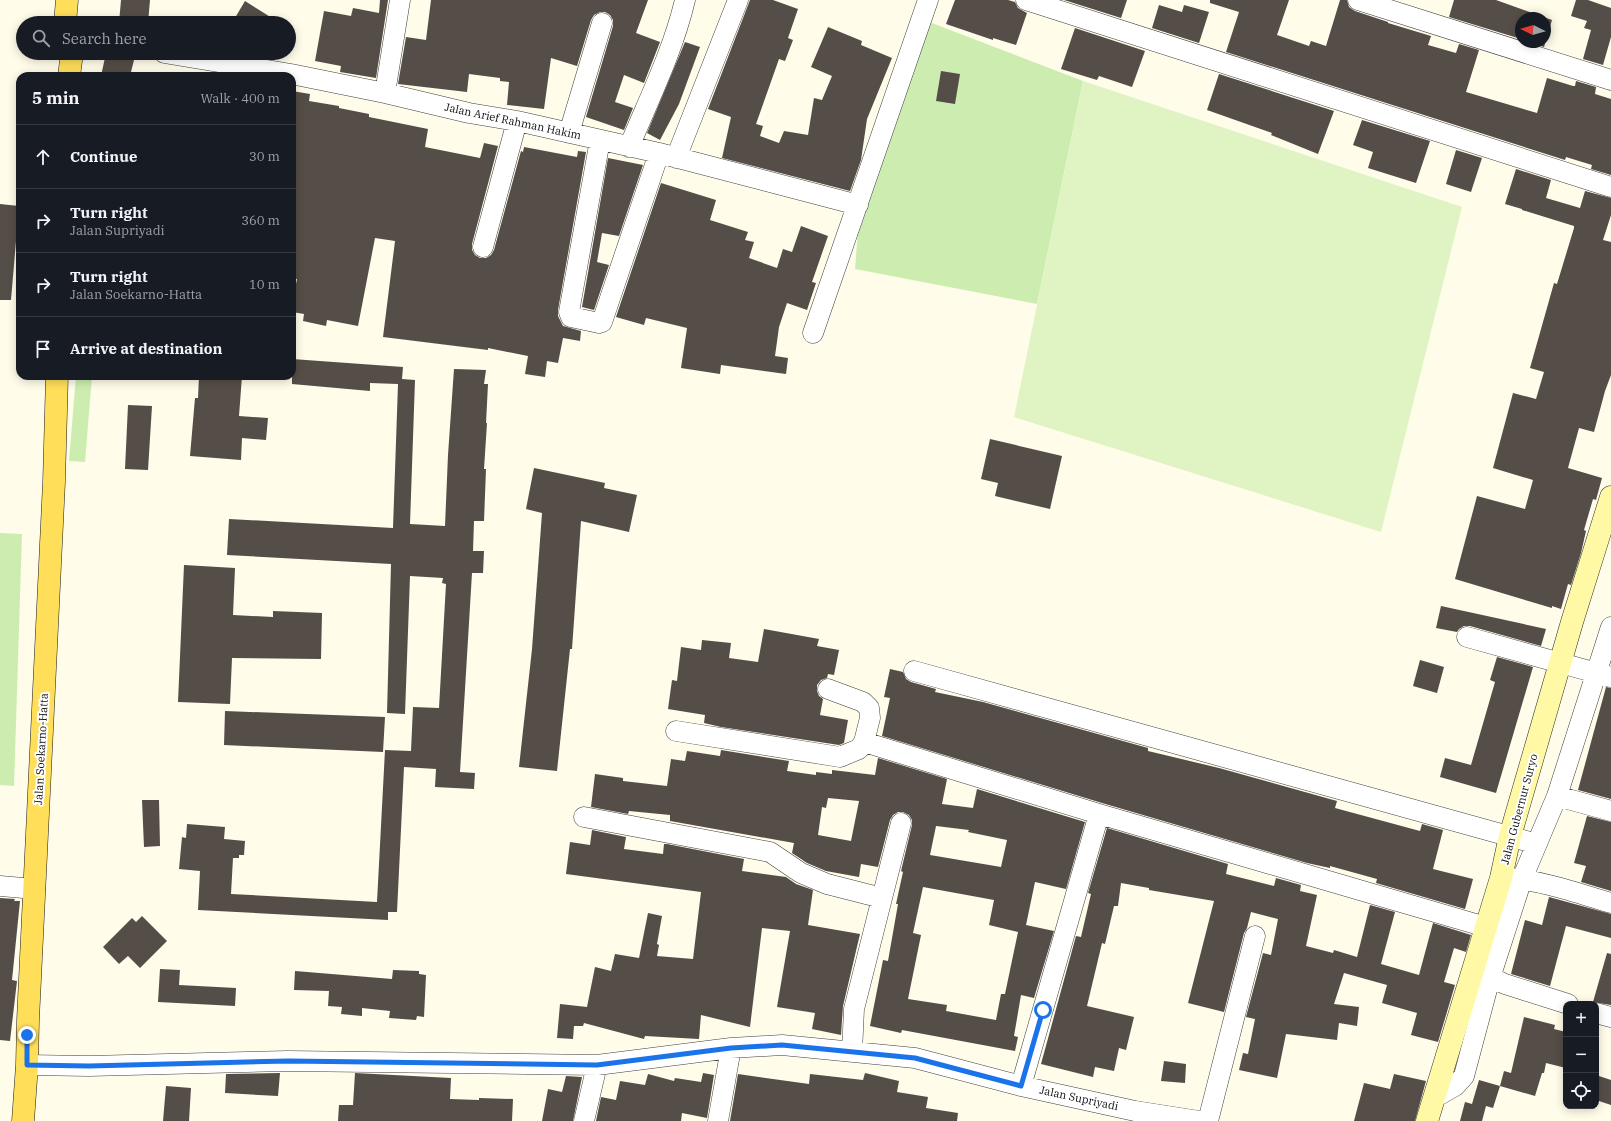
<!DOCTYPE html>
<meta charset="utf-8">
<style>
:root{--surface:#171b24;--page:#242831;--text:#f1f3f6;--muted:#9ea1a6;--line:#363941}
body{margin:0;font-family:"IBM Plex Serif",serif;background:var(--page);color:var(--text)}
.controls{position:absolute;right:12px;bottom:12px;display:grid;overflow:hidden;border-radius:8px;box-shadow:0 2px 10px #0003}
.controls button{width:36px;height:36px;display:grid;place-items:center;padding:0;border:0;border-bottom:1px solid var(--line);background:var(--surface);color:var(--text);font:20px sans-serif}
.compass{position:absolute;left:1515px;top:12px;width:36px;height:36px;border-radius:50%;background:var(--surface);box-shadow:0 2px 10px #0003;rotate:275deg}
.stop{position:absolute;width:12px;height:12px;margin:-9px;border:3px solid #1a73e8;border-radius:50%;background:#fff}
.stop.end{background:#1a73e8;border-color:#fff;box-shadow:0 1px 4px #0008}
.list{margin:0;padding:0;list-style:none}
h2{display:flex;justify-content:space-between;align-items:center;height:52px;margin:0;padding:0 16px;font-size:17px}
h2 small{font-size:13px;font-weight:400;color:var(--muted)}
.list li{display:grid;grid-template-columns:26px 1fr auto;gap:12px;align-items:center;box-sizing:border-box;height:64px;padding:0 16px;border-top:1px solid var(--line)}
.list b{display:block;font-size:15px;white-space:nowrap}
.list p{margin:0;font-size:13px;white-space:nowrap;color:var(--muted)}
.list em{font-size:13px;font-style:normal;color:var(--muted)}
.icon{flex:none;width:22px;height:22px;fill:none;stroke:currentColor;stroke-width:2;stroke-linecap:round;stroke-linejoin:round}
.map{position:relative;flex:none;width:1611px;height:1121px;overflow:hidden}
.search{position:absolute;background:var(--surface);box-shadow:0 2px 10px #0003;left:16px;top:16px;width:280px;height:44px;display:flex;align-items:center;gap:10px;box-sizing:border-box;padding:0 14px;border-radius:22px;color:var(--muted);font-size:15px}
.panel{position:absolute;background:var(--surface);box-shadow:0 2px 10px #0003;left:16px;top:72px;width:280px;height:308px;border-radius:12px}
.map>svg:first-child{display:block}
.green{fill:#cdedb0}
.pitch{fill:#e0f3c3}
.building{fill:#554d47;fill-rule:evenodd}
.lines{fill:none;stroke-linecap:round;stroke-linejoin:round}
.minor-casing{stroke:#3e3e3e;stroke-width:21}
.secondary-casing{stroke:#2d2d2d;stroke-width:23}
.primary-casing{stroke:#1c1c1c;stroke-width:23}
.minor{stroke:#fff;stroke-width:20}
.secondary{stroke:#fff9a5;stroke-width:22}
.primary{stroke:#ffde5a;stroke-width:22}
.route{stroke:#1a73e8;stroke-width:5}
.labels{text-anchor:middle;stroke-width:4;stroke-linejoin:round;paint-order:stroke}
.street-label{font-size:11px;fill:#0b0b0b;stroke:#fff}
</style>
<div class="map">
<svg width="1611" height="1121" viewBox="0 0 1611 1121">
<rect width="100%" height="100%" fill="#fffcea"/>
<path class="green" d="M 924,20 L 1083,81 L 1037,304 L 855,269 L 860,205 Z
M 76,376 L 92,376 L 85,462 L 69,461 Z
M 0,533 L 22,534 L 14,786 L 0,785 Z"/>
<path class="pitch" d="M 1083,81 L 1462,207 L 1381,532 L 1014,417 Z"/>
<path class="building" d="M 121,0 L 150,0 L 148,23 L 119,23 Z
M 380,0 L 388,0 L 376,78 L 340,72 L 341,66 L 315,61 L 324,11 L 351,16 L 353,8 L 379,13 Z
M 431,0 L 648,0 L 636,33 L 660,42 L 644,83 L 624,75 L 615,102 L 633,108 L 624,130 L 586,117 L 613,26 L 613,20 L 610,15 L 605,12 L 600,12 L 594,15 L 591,20 L 577,66 L 551,58 L 544,109 L 507,105 L 509,82 L 500,81 L 500,78 L 469,74 L 467,92 L 398,84 L 406,37 L 426,40 Z
M 750,0 L 773,0 L 798,9 L 788,38 L 793,40 L 785,61 L 779,59 L 756,124 L 763,126 L 760,136 L 779,143 L 784,131 L 808,135 L 814,98 L 822,100 L 832,76 L 811,67 L 828,27 L 862,41 L 861,45 L 892,58 L 867,119 L 861,160 L 850,191 L 722,158 L 731,117 L 708,109 Z
M 955,0 L 1008,0 L 1015,2 L 1018,8 L 1027,13 L 1016,45 L 993,38 L 993,40 L 946,24 Z
M 1064,0 L 1127,0 L 1121,18 Z
M 1210,0 L 1289,0 L 1277,35 L 1309,46 L 1311,41 L 1326,46 L 1340,0 L 1347,0 L 1349,7 L 1355,11 L 1388,22 L 1388,23 L 1431,36 L 1428,45 L 1456,53 L 1459,44 L 1479,50 L 1466,92 L 1537,113 L 1547,78 L 1573,86 L 1575,86 L 1576,81 L 1596,87 L 1595,94 L 1611,99 L 1611,175 L 1591,169 L 1592,165 L 1566,157 L 1565,160 L 1226,52 L 1239,12 L 1210,3 Z
M 1454,0 L 1496,0 L 1552,20 L 1544,47 L 1529,42 L 1545,42 L 1545,18 L 1521,18 L 1521,39 L 1449,17 Z
M 1576,0 L 1588,0 L 1611,8 L 1611,37 L 1603,65 L 1583,59 L 1591,30 L 1584,28 L 1587,21 L 1571,16 Z
M 245,1 L 280,23 L 232,23 Z
M 1159,5 L 1182,12 L 1184,5 L 1209,12 L 1199,43 L 1152,28 Z
M 1075,28 L 1145,51 L 1132,87 L 1099,76 L 1097,80 L 1061,69 Z
M 685,42 L 700,47 L 679,104 L 660,140 L 647,133 Z
M 106,53 L 124,53 L 135,56 L 130,76 L 101,76 Z
M 941,71 L 960,74 L 955,104 L 936,101 Z
M 1219,74 L 1334,111 L 1318,154 L 1271,135 L 1272,133 L 1207,110 Z
M 292,91 L 310,94 L 309,101 L 339,106 L 339,108 L 369,114 L 369,117 L 428,129 L 425,147 L 480,158 L 484,143 L 498,146 L 472,244 L 472,250 L 475,255 L 480,258 L 486,258 L 491,255 L 494,250 L 521,151 L 523,152 L 524,147 L 577,157 L 578,151 L 586,152 L 558,310 L 558,316 L 563,326 L 581,331 L 580,341 L 563,338 L 558,363 L 547,361 L 545,377 L 525,374 L 528,356 L 488,348 L 488,350 L 383,337 L 395,241 L 375,238 L 358,326 L 327,320 L 326,326 L 303,321 L 304,314 L 292,312 L 292,304 L 297,279 L 292,278 Z
M 1362,120 L 1430,141 L 1416,183 L 1368,168 L 1373,152 L 1353,145 Z
M 1456,150 L 1482,158 L 1471,192 L 1446,184 Z
M 608,158 L 643,165 L 619,236 L 602,233 L 597,262 L 609,265 L 594,310 L 582,307 Z
M 1516,169 L 1551,180 L 1546,198 L 1580,208 L 1585,191 L 1611,198 L 1611,215 L 1603,240 L 1611,242 L 1611,375 L 1605,391 L 1594,432 L 1579,428 L 1568,468 L 1602,478 L 1596,500 L 1593,499 L 1584,530 L 1586,531 L 1581,553 L 1571,585 L 1568,584 L 1561,609 L 1552,606 L 1552,608 L 1455,579 L 1477,496 L 1525,509 L 1533,480 L 1493,468 L 1513,393 L 1536,399 L 1544,372 L 1530,368 L 1554,283 L 1557,284 L 1574,228 L 1574,226 L 1522,210 L 1522,209 L 1505,204 Z
M 661,183 L 716,200 L 710,220 L 748,232 L 745,240 L 754,242 L 749,258 L 777,268 L 783,249 L 792,252 L 801,226 L 828,236 L 812,282 L 816,283 L 807,310 L 787,303 L 779,327 L 775,356 L 788,358 L 786,374 L 721,365 L 720,374 L 681,368 L 687,328 L 646,318 L 644,325 L 616,317 Z
M 0,204 L 19,206 L 11,300 L 0,300 Z
M 292,359 L 403,367 L 402,379 L 415,380 L 410,524 L 445,526 L 448,455 L 454,369 L 486,370 L 484,384 L 488,384 L 486,423 L 487,423 L 484,469 L 486,469 L 484,521 L 474,521 L 473,551 L 484,551 L 483,573 L 472,573 L 460,772 L 475,773 L 474,789 L 435,787 L 436,769 L 404,767 L 397,912 L 388,912 L 388,920 L 198,910 L 200,871 L 179,869 L 182,837 L 186,838 L 187,824 L 225,827 L 224,839 L 245,841 L 244,855 L 239,855 L 239,858 L 233,858 L 231,894 L 377,902 L 385,750 L 411,751 L 413,707 L 439,708 L 446,584 L 442,583 L 443,578 L 410,576 L 405,714 L 387,713 L 391,564 L 227,555 L 229,519 L 393,528 L 398,384 L 370,383 L 370,391 L 292,384 Z
M 199,376 L 242,376 L 239,416 L 268,418 L 266,440 L 242,438 L 241,460 L 190,456 L 195,398 L 198,398 Z
M 128,405 L 152,406 L 148,470 L 125,469 Z
M 990,439 L 1062,456 L 1050,509 L 995,496 L 998,483 L 981,479 Z
M 534,468 L 605,483 L 604,488 L 637,495 L 629,532 L 581,521 L 572,649 L 570,649 L 557,771 L 519,767 L 532,649 L 542,513 L 526,509 Z
M 184,565 L 235,568 L 233,615 L 273,617 L 273,611 L 322,613 L 321,659 L 232,658 L 230,704 L 178,702 Z
M 1441,606 L 1546,629 L 1541,646 L 1470,626 L 1464,626 L 1459,629 L 1457,632 L 1436,628 Z
M 764,629 L 819,639 L 817,646 L 839,650 L 834,675 L 828,674 L 827,678 L 821,680 L 817,685 L 817,691 L 819,696 L 823,699 L 820,715 L 848,720 L 844,743 L 839,745 L 721,727 L 704,723 L 705,715 L 668,709 L 672,680 L 677,681 L 681,647 L 701,650 L 702,640 L 731,643 L 729,658 L 758,662 Z
M 1497,657 L 1533,667 L 1496,793 L 1440,777 L 1445,758 L 1471,765 L 1495,682 L 1490,680 Z
M 1420,660 L 1444,667 L 1437,693 L 1413,686 Z
M 890,669 L 903,672 L 906,679 L 911,682 L 936,689 L 935,692 L 983,702 L 1148,748 L 1148,751 L 1219,768 L 1337,801 L 1335,808 L 1420,831 L 1422,824 L 1443,830 L 1433,869 L 1473,879 L 1465,909 L 1376,883 L 1377,879 L 1330,866 L 1330,868 L 1307,863 L 1102,803 L 882,736 L 890,698 L 884,697 Z
M 1606,687 L 1611,688 L 1611,799 L 1578,790 Z
M 225,711 L 385,717 L 383,752 L 224,745 Z
M 721,750 L 789,761 L 787,771 L 816,775 L 816,772 L 832,774 L 832,770 L 875,775 L 878,758 L 947,779 L 942,804 L 973,808 L 977,789 L 1085,822 L 1066,889 L 1035,882 L 1026,925 L 1054,931 L 1034,998 L 1021,995 L 1014,1036 L 1018,1037 L 1015,1051 L 902,1030 L 901,1033 L 870,1026 L 883,960 L 888,961 L 898,904 L 896,904 L 903,872 L 901,871 L 912,825 L 912,820 L 909,815 L 903,812 L 898,812 L 893,815 L 890,820 L 878,867 L 861,864 L 859,877 L 826,871 L 807,863 L 792,853 L 794,843 L 670,821 L 670,815 L 629,811 L 628,814 L 591,807 L 595,774 L 623,778 L 623,781 L 667,786 L 671,759 L 685,761 L 687,751 L 720,756 ZM 828,798 L 859,801 L 851,841 L 818,835 L 822,807 L 826,808 ZM 936,826 L 969,830 L 968,832 L 1007,840 L 1001,867 L 930,855 ZM 923,887 L 994,900 L 989,925 L 1018,932 L 1005,994 L 1001,994 L 996,1020 L 946,1011 L 947,1005 L 908,999 L 921,935 L 913,933 Z
M 142,800 L 159,800 L 160,846 L 144,847 Z
M 1587,816 L 1611,822 L 1611,891 L 1581,882 L 1586,866 L 1574,863 Z
M 1107,828 L 1228,864 L 1226,874 L 1274,886 L 1276,878 L 1301,885 L 1300,891 L 1317,895 L 1306,946 L 1333,953 L 1334,950 L 1357,957 L 1370,905 L 1395,912 L 1381,964 L 1419,975 L 1433,923 L 1471,935 L 1466,952 L 1454,948 L 1444,982 L 1455,985 L 1438,1042 L 1411,1035 L 1417,1013 L 1382,1003 L 1387,985 L 1344,973 L 1334,1004 L 1359,1007 L 1357,1026 L 1339,1023 L 1337,1040 L 1286,1034 L 1277,1078 L 1239,1070 L 1243,1053 L 1248,1054 L 1255,1019 L 1246,1017 L 1263,953 L 1271,955 L 1278,919 L 1251,912 L 1247,928 L 1244,933 L 1224,1012 L 1188,1003 L 1214,901 L 1149,890 L 1149,888 L 1121,883 L 1118,906 L 1114,906 L 1105,944 L 1102,943 L 1087,1006 L 1134,1017 L 1126,1050 L 1119,1048 L 1114,1071 L 1095,1067 L 1093,1077 L 1041,1064 L 1076,936 L 1081,937 L 1091,894 L 1088,893 Z
M 592,830 L 626,837 L 624,849 L 663,854 L 664,844 L 667,844 L 744,859 L 742,871 L 786,877 L 796,884 L 813,890 L 808,925 L 860,934 L 843,1006 L 841,1035 L 812,1029 L 815,1013 L 777,1007 L 790,931 L 762,928 L 750,1027 L 701,1015 L 699,1039 L 645,1036 L 644,1039 L 584,1023 L 583,1026 L 574,1026 L 573,1039 L 557,1038 L 560,1004 L 587,1007 L 595,967 L 611,971 L 615,954 L 639,958 L 648,913 L 662,916 L 657,944 L 659,945 L 657,956 L 693,959 L 701,892 L 566,874 L 570,842 L 590,845 Z
M 1549,897 L 1611,914 L 1611,938 L 1566,926 L 1550,986 L 1511,974 L 1525,920 L 1542,925 Z
M 0,898 L 15,899 L 14,901 L 20,901 L 12,980 L 17,981 L 10,1041 L 0,1040 Z
M 142,916 L 167,941 L 140,968 L 128,956 L 119,964 L 103,947 L 132,918 L 136,922 Z
M 1607,953 L 1611,954 L 1611,1005 L 1593,1002 Z
M 160,969 L 180,970 L 179,985 L 236,988 L 235,1006 L 158,1002 Z
M 393,970 L 419,971 L 419,974 L 426,975 L 424,1017 L 417,1016 L 416,1020 L 389,1018 L 390,1011 L 362,1008 L 362,1016 L 341,1014 L 342,1007 L 328,1006 L 329,991 L 294,990 L 295,971 L 392,979 Z
M 1524,1017 L 1555,1025 L 1554,1029 L 1566,1032 L 1566,1068 L 1546,1063 L 1544,1073 L 1542,1073 L 1535,1096 L 1500,1086 L 1493,1108 L 1486,1106 L 1482,1121 L 1460,1121 L 1465,1102 L 1472,1104 L 1479,1080 L 1500,1086 L 1504,1071 L 1511,1073 Z
M 1164,1061 L 1186,1064 L 1185,1083 L 1161,1081 Z
M 280,1073 L 278,1096 L 225,1093 L 226,1074 Z
M 355,1073 L 451,1078 L 450,1099 L 479,1100 L 479,1098 L 513,1099 L 512,1121 L 338,1121 L 339,1105 L 353,1105 Z
M 703,1073 L 714,1075 L 707,1118 L 682,1113 L 681,1121 L 596,1121 L 601,1097 L 616,1100 L 620,1081 L 645,1085 L 648,1074 L 674,1081 L 675,1078 L 701,1082 Z
M 865,1073 L 899,1081 L 897,1092 L 928,1097 L 926,1108 L 958,1113 L 957,1121 L 730,1121 L 738,1074 L 809,1084 L 810,1074 L 863,1080 Z
M 1394,1074 L 1426,1081 L 1415,1121 L 1354,1121 L 1364,1083 L 1390,1089 Z
M 1596,1075 L 1611,1080 L 1611,1105 L 1596,1100 Z
M 566,1076 L 582,1077 L 573,1121 L 542,1121 L 548,1089 L 562,1092 Z
M 166,1086 L 191,1088 L 189,1121 L 163,1121 Z"/>
<g class="lines">
<defs>
<path id="minor" d="M 1026,0 L 1611,187
M 1358,0 L 1611,80
M 164,53 L 291,74 L 385,93 L 469,113 L 517,121 L 659,153 L 858,205
M 385,93 L 400,0
M 569,133 L 602,23
M 600,140 L 569,312 L 571,317 L 599,323 L 602,322 L 659,153
M 629,147 C 649,99 673,51 685,0
M 676,158 L 738,0
M 483,247 L 517,121
M 813,333 L 928,0
M 1611,627 L 1557,796 L 1611,811
M 1467,637 L 1611,677
M 914,671 L 1537,844
M 828,689 L 863,702 L 869,708 L 870,718 L 864,742 L 1099,814 L 1486,927
M 676,731 L 840,757 L 859,749 L 864,742
M 584,817 L 770,852 L 801,873 L 827,884 L 882,898
M 1508,878 C 1544,881 1577,893 1611,903
M 0,886 L 35,889
M 1479,972 L 1505,984 L 1568,1004
M 1596,1013 L 1611,1017
M 852,1052 L 854,1009 L 901,823
M 27,1065 L 89,1066 L 288,1061 L 597,1065 L 731,1048 L 782,1045 L 915,1058 L 1021,1086 L 1135,1111 L 1199,1121
M 1021,1086 L 1099,814
M 1434,1098 L 1455,1086 L 1464,1076 L 1490,978 L 1522,879 L 1557,796
M 584,1121 L 597,1065
M 718,1121 L 731,1048
M 1208,1121 L 1255,936"/>
<path id="secondary" d="M 1427,1121 L 1501,878 L 1510,836 L 1572,622 L 1611,497"/>
<path id="primary" d="M 65,23 L 67,0
M 69,76 L 72,53
M 23,1121 L 27,1065 L 28,1020 L 54,482 L 57,376"/>
</defs>
<use href="#minor" class="minor-casing"/>
<use href="#secondary" class="secondary-casing"/>
<use href="#primary" class="primary-casing"/>
<use href="#minor" class="minor"/>
<use href="#secondary" class="secondary"/>
<use href="#primary" class="primary"/>
</g>
<g class="lines">
<path class="route" d="M 27,1035 L 27,1065 L 89,1066 L 288,1061 L 597,1065 L 731,1048 L 782,1045 L 915,1058 L 1021,1086 L 1043,1010"/>
</g>
<g class="labels">
<g class="street-label">
<text transform="translate(513 121) rotate(12)" y="4">Jalan Arief Rahman Hakim</text>
<text transform="translate(41 749) rotate(-87)" y="4">Jalan Soekarno-Hatta</text>
<text transform="translate(1519 809) rotate(-75)" y="4">Jalan Gubernur Suryo</text>
<text transform="translate(1079 1098) rotate(12)" y="4">Jalan Supriyadi</text>
</g>
</g>
</svg>
<div class="controls">
<button>+</button>
<button>−</button>
<button><svg class="icon" aria-label="locate" viewBox="0 0 24 24"><circle cx="12" cy="12" r="6"/><path d="M12 2v4M12 18v4M2 12h4M18 12h4"/></svg></button>
</div>
<svg class="compass" viewBox="-18 -18 36 36"><path d="M0-13l5 13h-10z" fill="#e53935"/><path d="M0 13l5-13h-10z" fill="#9ea1a6"/></svg>
<div class="stop" style="left:1043px;top:1010px"></div>
<div class="stop end" style="left:27px;top:1035px"></div>
<div class="search"><svg class="icon" aria-label="search" viewBox="0 0 24 24"><circle cx="10" cy="10" r="6"/><path d="M15 15l6 6"/></svg>Search here</div>
<section class="panel">
<h2>5 min<small>Walk · 400 m</small></h2>
<ul class="list">
<li><svg class="icon" aria-label="ahead" viewBox="0 0 24 24"><path d="M12 20V5M6 11l6-6 6 6"/></svg><div><b>Continue</b></div><em>30 m</em></li>
<li><svg class="icon" aria-label="right" viewBox="0 0 24 24"><path d="M7 20v-9h11M14 6l5 5-5 5"/></svg><div><b>Turn right</b><p>Jalan Supriyadi</p></div><em>360 m</em></li>
<li><svg class="icon" aria-label="right" viewBox="0 0 24 24"><path d="M7 20v-9h11M14 6l5 5-5 5"/></svg><div><b>Turn right</b><p>Jalan Soekarno-Hatta</p></div><em>10 m</em></li>
<li><svg class="icon" aria-label="arrive" viewBox="0 0 24 24"><path d="M6 21V4h12l-3 4 3 4H6"/></svg><div><b>Arrive at destination</b></div></li>
</ul>
</section>
</div>
